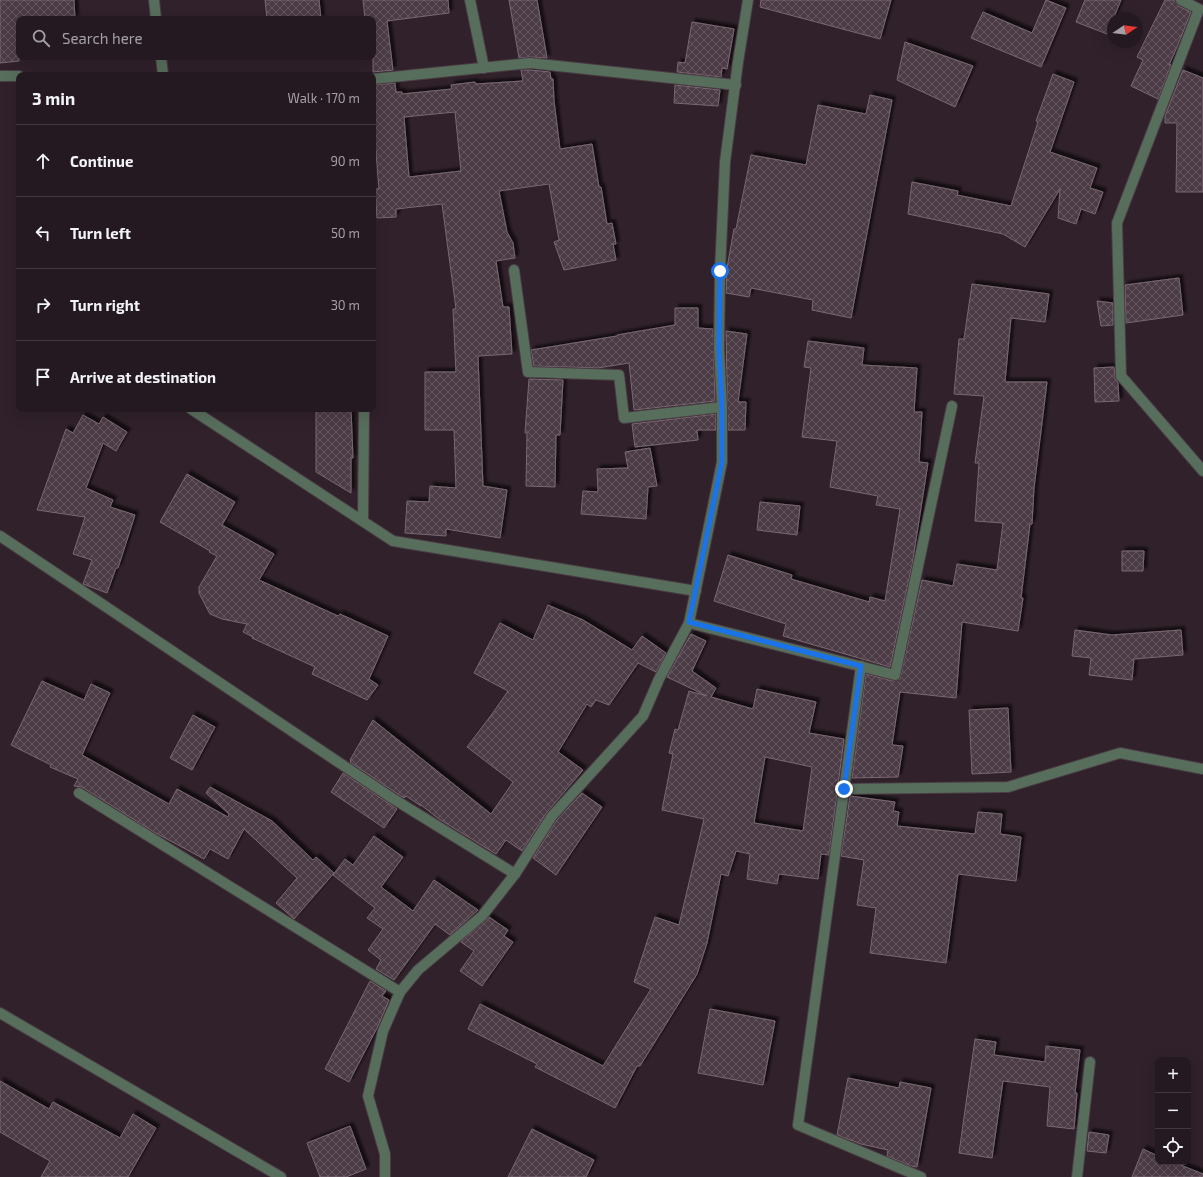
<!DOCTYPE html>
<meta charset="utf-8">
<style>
:root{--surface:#241920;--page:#30262d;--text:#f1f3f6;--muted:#a3a0a5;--line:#41383e}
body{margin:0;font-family:"Exo 2",sans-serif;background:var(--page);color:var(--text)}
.controls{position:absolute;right:12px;bottom:12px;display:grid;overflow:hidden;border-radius:8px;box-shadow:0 4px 16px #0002}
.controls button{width:36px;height:36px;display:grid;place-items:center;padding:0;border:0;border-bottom:1px solid var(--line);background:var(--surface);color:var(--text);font:20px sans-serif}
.compass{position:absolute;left:1107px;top:12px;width:36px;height:36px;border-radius:50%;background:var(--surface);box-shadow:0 4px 16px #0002;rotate:77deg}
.stop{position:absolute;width:12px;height:12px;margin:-9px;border:3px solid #1a73e8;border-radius:50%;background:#fff}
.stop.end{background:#1a73e8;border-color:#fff;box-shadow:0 1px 4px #0008}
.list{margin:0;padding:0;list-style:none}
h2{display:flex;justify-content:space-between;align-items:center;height:52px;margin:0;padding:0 16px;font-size:17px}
h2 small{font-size:13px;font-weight:400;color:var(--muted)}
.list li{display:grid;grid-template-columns:26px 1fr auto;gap:12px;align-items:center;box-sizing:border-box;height:72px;padding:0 16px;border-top:1px solid var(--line)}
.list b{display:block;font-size:15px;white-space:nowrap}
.list em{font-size:13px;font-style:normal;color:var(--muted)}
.icon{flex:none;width:22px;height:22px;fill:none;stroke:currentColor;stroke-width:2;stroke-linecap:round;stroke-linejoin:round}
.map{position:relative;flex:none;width:1203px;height:1177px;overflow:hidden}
.search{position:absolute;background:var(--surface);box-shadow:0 4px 16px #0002;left:16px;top:16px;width:360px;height:44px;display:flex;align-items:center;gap:10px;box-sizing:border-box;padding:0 14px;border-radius:8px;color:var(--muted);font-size:15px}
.panel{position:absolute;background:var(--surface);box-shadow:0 4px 16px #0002;left:16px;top:72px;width:360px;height:340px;border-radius:8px}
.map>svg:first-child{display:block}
.building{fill:url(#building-cross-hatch);stroke:#7a6872;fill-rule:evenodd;filter:url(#shadow)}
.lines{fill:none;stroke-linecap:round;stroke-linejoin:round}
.minor-casing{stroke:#4a3c44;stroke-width:12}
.tertiary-casing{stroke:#4a3c44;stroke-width:12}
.minor{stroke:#586e5c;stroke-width:10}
.tertiary{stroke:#586e5c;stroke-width:10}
.route{stroke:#1a73e8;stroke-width:5}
</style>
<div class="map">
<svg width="1203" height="1177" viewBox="0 0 1203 1177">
<defs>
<pattern id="building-cross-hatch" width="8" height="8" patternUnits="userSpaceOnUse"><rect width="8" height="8" fill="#4b3a44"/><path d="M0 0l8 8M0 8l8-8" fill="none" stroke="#65565f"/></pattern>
<filter id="shadow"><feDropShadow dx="3.5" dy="-3.5" stdDeviation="1" flood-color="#0009"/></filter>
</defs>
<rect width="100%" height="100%" fill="#30212a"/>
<path class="building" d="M 0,0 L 74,0 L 75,19 L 19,19 L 19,61 L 0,63 Z
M 265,0 L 319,0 L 321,19 L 267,19 Z
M 363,0 L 448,0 L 449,13 L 387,21 L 393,70 L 373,72 L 373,19 L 365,19 Z
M 509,0 L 537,0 L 547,58 L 531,57 L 519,58 Z
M 761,0 L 891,0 L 880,39 L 760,7 Z
M 1046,0 L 1066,8 L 1041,67 L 971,38 L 983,12 L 1032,33 Z
M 1085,0 L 1121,0 L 1107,34 L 1076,22 Z
M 1165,0 L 1175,0 L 1178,6 L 1191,12 L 1177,47 L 1169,65 L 1171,65 L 1158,99 L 1131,86 L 1143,60 L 1137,57 Z
M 692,22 L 734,29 L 727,69 L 722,68 L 721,77 L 677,72 L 678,62 L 685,63 Z
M 905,42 L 973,66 L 955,107 L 897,80 Z
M 521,70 L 530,70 L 550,72 L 551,79 L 553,79 L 554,101 L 560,149 L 592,144 L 599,187 L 601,187 L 607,224 L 612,223 L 616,244 L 613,244 L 616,260 L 564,270 L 554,242 L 559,240 L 549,184 L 499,191 L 507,232 L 513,243 L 515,258 L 496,261 L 503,307 L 509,307 L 512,354 L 478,356 L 483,486 L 507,490 L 500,538 L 446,529 L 446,536 L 405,533 L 407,501 L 429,502 L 430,486 L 456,488 L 454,430 L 425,430 L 425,372 L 456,372 L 453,309 L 456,309 L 442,204 L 396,209 L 396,217 L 377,218 L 375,189 L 379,189 L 373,116 L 373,85 L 395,83 L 396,92 L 402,92 L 402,94 L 452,89 L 451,85 L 475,82 L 476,84 L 523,81 ZM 455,112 L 461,171 L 409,177 L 404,117 Z
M 1183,70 L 1203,78 L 1203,192 L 1176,192 L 1177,123 L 1165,123 L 1165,116 Z
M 1053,74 L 1074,82 L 1050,152 L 1097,168 L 1090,188 L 1103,192 L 1095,214 L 1081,209 L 1076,224 L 1058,218 L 1060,189 L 1025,247 L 1003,234 L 908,214 L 912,182 L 958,191 L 957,195 L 1011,206 L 1038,122 L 1036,121 Z
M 675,85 L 720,90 L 718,106 L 674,103 Z
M 870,95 L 892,100 L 851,318 L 812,310 L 813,300 L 751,288 L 749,297 L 726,293 L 727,268 L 734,229 L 736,229 L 751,155 L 806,165 L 818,105 L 866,114 Z
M 1179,278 L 1183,315 L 1126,323 L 1125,285 Z
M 972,284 L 1049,294 L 1045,322 L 1011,318 L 1005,382 L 1047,382 L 1034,488 L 1032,524 L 1030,524 L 1021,598 L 1023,598 L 1018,631 L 962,622 L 956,698 L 900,692 L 892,745 L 903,746 L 898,777 L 852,778 L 866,674 L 893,681 L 900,679 L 922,580 L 953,586 L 957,564 L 997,570 L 1003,523 L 975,521 L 979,463 L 975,463 L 984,396 L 954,394 L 959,339 L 964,339 Z
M 1097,301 L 1113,303 L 1113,325 L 1101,326 Z
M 675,308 L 698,308 L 698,328 L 713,329 L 715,401 L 634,410 L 629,363 L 598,368 L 534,366 L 531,350 L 617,336 L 617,335 L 675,325 Z
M 726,331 L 747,334 L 738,402 L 746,402 L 745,430 L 728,430 Z
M 808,341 L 864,348 L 862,365 L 917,368 L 914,412 L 922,412 L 919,462 L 928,463 L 912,565 L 890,667 L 783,636 L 786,624 L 714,601 L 728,555 L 792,575 L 791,579 L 869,602 L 870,597 L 885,601 L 900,509 L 876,505 L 878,496 L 830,487 L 837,441 L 802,437 L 811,368 L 804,367 Z
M 1114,367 L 1115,377 L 1118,383 L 1119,401 L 1095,402 L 1094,368 Z
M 529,379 L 563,380 L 560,435 L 556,435 L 555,487 L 526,486 L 527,433 L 525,433 Z
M 316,409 L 351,409 L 353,458 L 351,458 L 351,493 L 316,472 Z
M 716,414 L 716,430 L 697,430 L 698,440 L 635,447 L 632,424 Z
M 83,415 L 99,424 L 103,417 L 127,432 L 116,451 L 103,443 L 86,488 L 113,500 L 110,507 L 135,515 L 118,568 L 116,568 L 107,593 L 83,584 L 92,560 L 73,554 L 85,517 L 37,510 L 66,429 L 73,433 Z
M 650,448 L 657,486 L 648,487 L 646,519 L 581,514 L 583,491 L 598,492 L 597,469 L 628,468 L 625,452 Z
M 187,474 L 235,502 L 222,525 L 274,554 L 259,580 L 338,616 L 340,614 L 388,636 L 369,679 L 378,685 L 367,700 L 312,674 L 315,667 L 252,638 L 253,637 L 243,632 L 247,624 L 222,619 L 210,614 L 199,593 L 199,587 L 217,556 L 209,552 L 210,551 L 160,522 Z
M 760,502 L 800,506 L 797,535 L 757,530 Z
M 1122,551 L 1144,551 L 1143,571 L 1122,571 Z
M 548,605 L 583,620 L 632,650 L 642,636 L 666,653 L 656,672 L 638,663 L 609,705 L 596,700 L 591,707 L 587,704 L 558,752 L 583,770 L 547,812 L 522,851 L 506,840 L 496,854 L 439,819 L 421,805 L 421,806 L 406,796 L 404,798 L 396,793 L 350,762 L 351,761 L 350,760 L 373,720 L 491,814 L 513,782 L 467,747 L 492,714 L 508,691 L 474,673 L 500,623 L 533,640 Z
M 1075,630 L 1112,635 L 1181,630 L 1183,655 L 1134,659 L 1132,680 L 1089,675 L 1091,658 L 1072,656 Z
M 691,634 L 706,641 L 692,671 L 716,688 L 711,697 L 753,709 L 757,689 L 816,702 L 809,733 L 844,739 L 829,855 L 821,854 L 818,879 L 779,874 L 777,884 L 747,879 L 750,854 L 736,851 L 728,876 L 721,874 L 707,943 L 697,974 L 640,1066 L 637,1066 L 615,1108 L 535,1067 L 537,1064 L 468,1029 L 480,1004 L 603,1066 L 651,989 L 634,982 L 655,917 L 679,925 L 704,819 L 662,810 L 673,754 L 669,753 L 675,729 L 678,730 L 689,691 L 707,696 L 667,677 ZM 765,757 L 812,767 L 803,831 L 754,823 Z
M 42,681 L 84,700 L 91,684 L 110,693 L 82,755 L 169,804 L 177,789 L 228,817 L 229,814 L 206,793 L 210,787 L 272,821 L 313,860 L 316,857 L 334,873 L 294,919 L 276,903 L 297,878 L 244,829 L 228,859 L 210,849 L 204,859 L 154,832 L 82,787 L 74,786 L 78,779 L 50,767 L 51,765 L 11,745 Z
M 1008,708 L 1011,772 L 972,774 L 969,710 Z
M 193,715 L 215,727 L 192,770 L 170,758 Z
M 343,773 L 397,809 L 384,828 L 331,792 Z
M 582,793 L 602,807 L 556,875 L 533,858 L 557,820 Z
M 850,796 L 895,802 L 893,811 L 899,812 L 897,826 L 975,834 L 978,812 L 1002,814 L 1000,834 L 1021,837 L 1016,881 L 958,874 L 946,963 L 870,953 L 876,908 L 857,905 L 864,860 L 841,856 Z
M 374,836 L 403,857 L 381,887 L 413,911 L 434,880 L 478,910 L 450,935 L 435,924 L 394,980 L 376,969 L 381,960 L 368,950 L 383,929 L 367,918 L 375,908 L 333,875 L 345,859 L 353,865 Z
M 489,917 L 508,930 L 504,936 L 513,942 L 482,986 L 460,971 L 474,951 L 461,942 Z
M 370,981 L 386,991 L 382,996 L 389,1000 L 378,1026 L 349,1082 L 325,1069 Z
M 710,1009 L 775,1021 L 763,1085 L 698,1073 Z
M 975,1039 L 996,1042 L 994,1055 L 1045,1062 L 1046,1046 L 1080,1050 L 1075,1093 L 1077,1093 L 1074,1129 L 1047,1126 L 1050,1087 L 1003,1081 L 992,1158 L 959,1153 Z
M 848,1078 L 899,1088 L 900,1082 L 931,1088 L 917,1167 L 911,1166 L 887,1156 L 888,1150 L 861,1144 L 837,1135 Z
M 0,1081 L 49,1109 L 53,1102 L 120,1138 L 133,1114 L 156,1128 L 128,1177 L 41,1177 L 50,1161 L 0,1132 Z
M 350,1126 L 366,1169 L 346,1177 L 320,1177 L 307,1143 Z
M 532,1129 L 594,1160 L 586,1177 L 508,1177 Z
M 1089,1132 L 1109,1135 L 1106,1153 L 1087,1151 Z
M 1143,1149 L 1158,1156 L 1158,1162 L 1173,1162 L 1203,1174 L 1203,1177 L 1132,1177 Z"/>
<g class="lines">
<defs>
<path id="minor" d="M 154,0 L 156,19
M 470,0 L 484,68
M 1181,0 L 1199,9 L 1117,223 L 1121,376 L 1203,471
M 161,57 L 163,75
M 0,76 L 19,76
M 373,79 L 530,63 L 736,85
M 514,270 L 528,372 L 619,375 L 624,418 L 722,407
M 191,409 L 393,541 L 696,591
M 363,521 L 364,409
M 0,536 L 392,798 L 515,874
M 689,623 L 895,675 L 952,406
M 861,666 L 798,1125 L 921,1177
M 844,789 L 1008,787 L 1120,753 L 1203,769
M 79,793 L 400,992
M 0,1013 L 281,1177
M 1077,1177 L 1090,1062"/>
<path id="tertiary" d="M 385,1177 L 385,1154 L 368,1096 L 383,1031 L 400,992 L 418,970 L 482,916 L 515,874 L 552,816 L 643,716 L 659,679 L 689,623 L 722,462 L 722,407 L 719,347 L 720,271 L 725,162 L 738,62 L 748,0"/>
</defs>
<use href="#minor" class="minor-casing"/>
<use href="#tertiary" class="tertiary-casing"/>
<use href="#minor" class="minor"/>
<use href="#tertiary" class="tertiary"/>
</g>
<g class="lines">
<path class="route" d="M 720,271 L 719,348 L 722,407 L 722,462 L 689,622 L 861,666 L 844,789"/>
</g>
</svg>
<div class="controls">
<button>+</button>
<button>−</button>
<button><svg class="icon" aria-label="locate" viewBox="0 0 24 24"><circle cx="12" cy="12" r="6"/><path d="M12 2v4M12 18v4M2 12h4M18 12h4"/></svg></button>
</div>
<svg class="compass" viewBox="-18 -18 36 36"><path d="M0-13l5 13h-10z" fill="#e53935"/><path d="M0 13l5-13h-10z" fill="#a3a0a5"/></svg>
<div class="stop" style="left:720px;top:271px"></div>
<div class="stop end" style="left:844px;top:789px"></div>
<div class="search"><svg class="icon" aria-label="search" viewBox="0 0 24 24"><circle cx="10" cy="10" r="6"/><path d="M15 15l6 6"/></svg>Search here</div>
<section class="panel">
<h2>3 min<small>Walk · 170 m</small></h2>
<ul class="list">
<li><svg class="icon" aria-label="ahead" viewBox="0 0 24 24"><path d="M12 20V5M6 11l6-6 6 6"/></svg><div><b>Continue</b></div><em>90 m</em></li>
<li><svg class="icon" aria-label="left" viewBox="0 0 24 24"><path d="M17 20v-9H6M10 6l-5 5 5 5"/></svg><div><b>Turn left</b></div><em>50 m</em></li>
<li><svg class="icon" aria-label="right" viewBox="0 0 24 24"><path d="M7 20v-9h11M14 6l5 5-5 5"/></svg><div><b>Turn right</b></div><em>30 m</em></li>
<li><svg class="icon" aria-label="arrive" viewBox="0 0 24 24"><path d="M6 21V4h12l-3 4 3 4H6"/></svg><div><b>Arrive at destination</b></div></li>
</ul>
</section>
</div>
